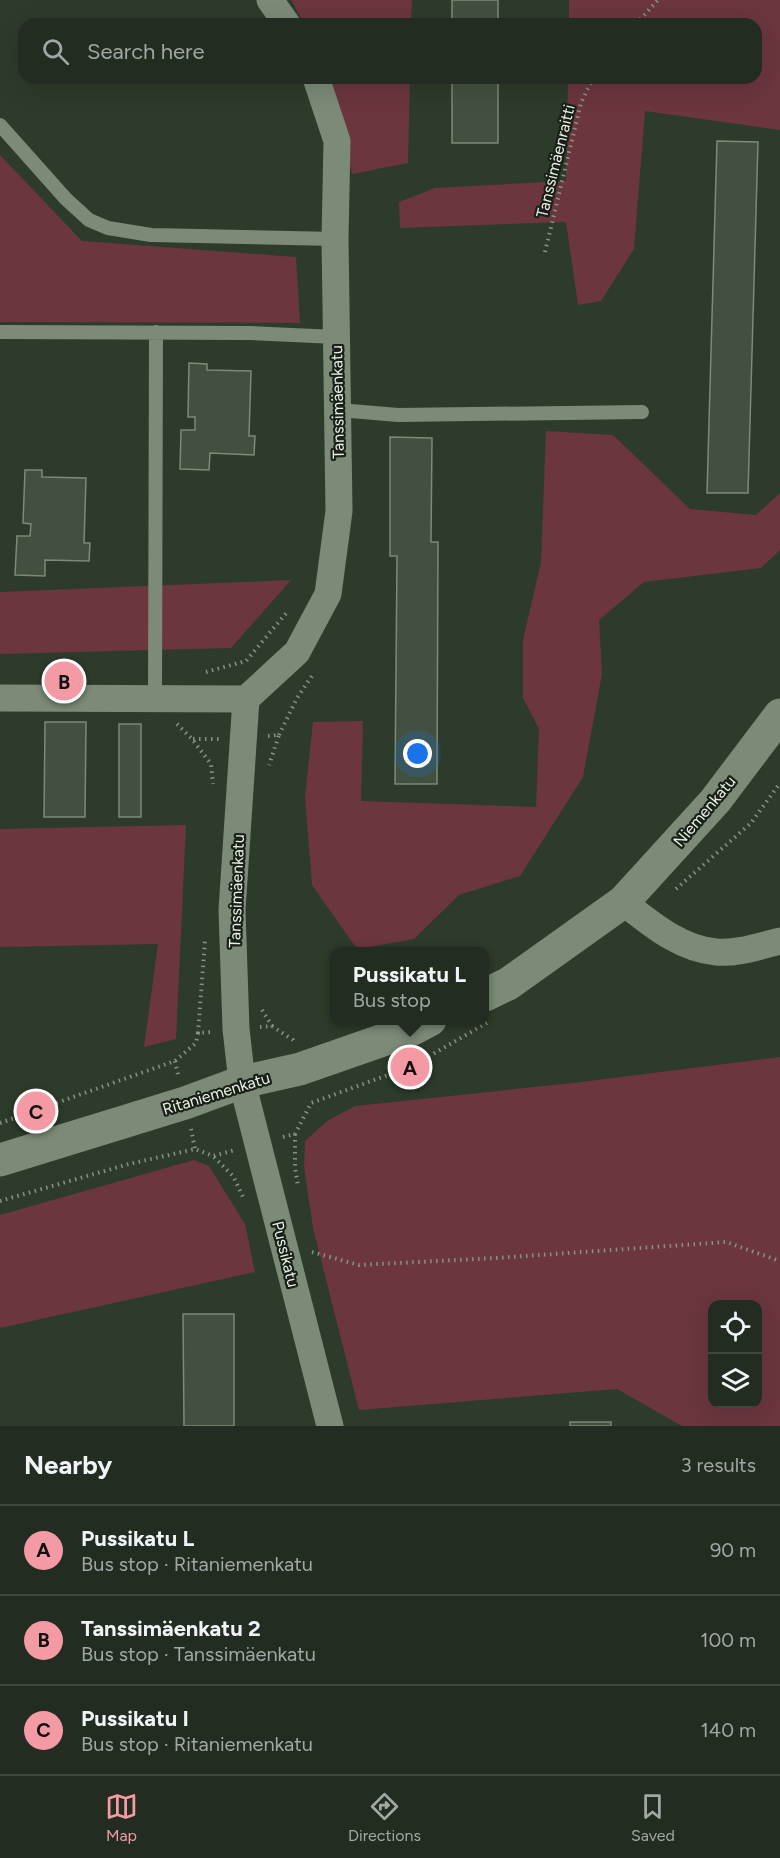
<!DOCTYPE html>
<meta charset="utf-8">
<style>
:root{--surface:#222c20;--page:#2a3429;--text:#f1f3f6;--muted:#a2a7a5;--line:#3f483e;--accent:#f49aa5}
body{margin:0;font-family:Figtree,sans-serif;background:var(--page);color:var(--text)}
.controls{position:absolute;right:18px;bottom:18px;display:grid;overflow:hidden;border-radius:12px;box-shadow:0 6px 24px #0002}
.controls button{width:54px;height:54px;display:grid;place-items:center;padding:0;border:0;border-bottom:2px solid var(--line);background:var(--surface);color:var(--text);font:30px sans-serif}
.you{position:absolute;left:418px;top:754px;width:21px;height:21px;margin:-15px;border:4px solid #fff;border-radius:50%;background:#1a73e8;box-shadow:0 0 0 9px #1a73e833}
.badge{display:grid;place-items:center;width:39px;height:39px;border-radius:50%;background:var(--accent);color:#111;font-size:20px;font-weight:700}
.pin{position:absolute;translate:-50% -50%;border:3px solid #fff;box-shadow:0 2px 6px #0006}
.popup{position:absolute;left:330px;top:947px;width:159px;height:78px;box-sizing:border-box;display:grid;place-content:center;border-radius:12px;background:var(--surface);filter:drop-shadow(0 2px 4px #0005);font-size:20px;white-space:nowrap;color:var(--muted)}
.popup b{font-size:22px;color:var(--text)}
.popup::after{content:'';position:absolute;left:50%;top:100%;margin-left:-12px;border:12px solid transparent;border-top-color:var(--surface)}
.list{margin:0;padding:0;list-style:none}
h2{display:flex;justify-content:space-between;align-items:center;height:78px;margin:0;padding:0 24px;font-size:26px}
h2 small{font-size:20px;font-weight:400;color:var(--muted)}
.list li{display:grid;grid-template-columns:39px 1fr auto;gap:18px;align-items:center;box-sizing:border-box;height:90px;padding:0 24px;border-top:2px solid var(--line)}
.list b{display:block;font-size:22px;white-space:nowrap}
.list p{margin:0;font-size:20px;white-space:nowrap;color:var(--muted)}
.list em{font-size:20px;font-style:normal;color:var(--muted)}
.icon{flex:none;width:33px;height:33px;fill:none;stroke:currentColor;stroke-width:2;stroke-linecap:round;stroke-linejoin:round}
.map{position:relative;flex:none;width:780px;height:1426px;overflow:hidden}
.search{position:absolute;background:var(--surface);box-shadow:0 6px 24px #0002;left:18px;right:18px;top:18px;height:66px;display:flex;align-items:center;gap:15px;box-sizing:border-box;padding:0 21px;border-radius:18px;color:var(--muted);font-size:22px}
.sheet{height:348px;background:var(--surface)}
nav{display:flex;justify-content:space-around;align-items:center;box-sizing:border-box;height:84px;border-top:2px solid var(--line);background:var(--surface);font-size:16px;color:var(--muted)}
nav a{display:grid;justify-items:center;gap:3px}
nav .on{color:var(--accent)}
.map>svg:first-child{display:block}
.green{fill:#6b363e;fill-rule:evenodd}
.building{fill:#42513f;stroke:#7b8b78;stroke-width:1.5}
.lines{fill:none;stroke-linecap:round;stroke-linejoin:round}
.path{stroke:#879385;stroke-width:4;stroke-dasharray:1.5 4.5;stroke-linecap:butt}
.service{stroke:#7b8b78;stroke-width:14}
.minor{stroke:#7b8b78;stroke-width:27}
.tertiary{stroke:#7b8b78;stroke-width:33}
.labels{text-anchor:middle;stroke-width:4.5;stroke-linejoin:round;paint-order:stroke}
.street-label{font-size:16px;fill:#e8f1e6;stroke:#192018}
</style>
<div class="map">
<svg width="780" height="1426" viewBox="0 0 780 1426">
<rect width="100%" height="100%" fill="#2d3b2a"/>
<path class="green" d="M 291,0 L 412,0 L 411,24 L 304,24 Z
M 569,0 L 780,0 L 780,130 L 645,111 L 634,249 L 601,301 L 578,305 L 566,222 L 400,228 L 399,202 L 435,188 L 566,181 L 568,78 L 756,78 L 756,24 L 569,24 Z
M 331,78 L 410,78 L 408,163 L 352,174 Z
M 0,155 L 82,241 L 296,257 L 300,323 L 0,322 Z
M 546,431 L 613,435 L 690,509 L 756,515 L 780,493 L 780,550 L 761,568 L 644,582 L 599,620 L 602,674 L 583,777 L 520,876 L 459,895 L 414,939 L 357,949 L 312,885 L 305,797 L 313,722 L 363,721 L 361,801 L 536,807 L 539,729 L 523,698 L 523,640 L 541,562 Z
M 291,580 L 231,648 L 0,654 L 0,592 Z
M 186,825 L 176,1039 L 144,1047 L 158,944 L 0,947 L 0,829 Z
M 780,1057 L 780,1426 L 682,1426 L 617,1389 L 359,1410 L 313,1228 L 304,1167 L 305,1141 L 327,1121 L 355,1106 L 573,1083 ZM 712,1304 L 758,1304 L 758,1404 L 712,1404 Z
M 194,1160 L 209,1166 L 245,1224 L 255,1272 L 0,1328 L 0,1215 Z"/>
<path class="building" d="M 452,0 L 498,0 L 498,24 L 452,24 Z
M 452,78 L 498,78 L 498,143 L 452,143 Z
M 717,141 L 758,142 L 748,493 L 707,493 Z
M 189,363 L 207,364 L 207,370 L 251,371 L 249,436 L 255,436 L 254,455 L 210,453 L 209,470 L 180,469 L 181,430 L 195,430 L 195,417 L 188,417 Z
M 390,437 L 432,438 L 431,542 L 438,542 L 437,784 L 395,784 L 397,556 L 390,556 Z
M 25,470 L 42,470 L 42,477 L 86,478 L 84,543 L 90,543 L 89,561 L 45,560 L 45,576 L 15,575 L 17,536 L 30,536 L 31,524 L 23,523 Z
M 45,722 L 86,722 L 85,817 L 44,817 Z
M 119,724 L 141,724 L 141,817 L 119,817 Z
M 183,1314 L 234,1314 L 234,1426 L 184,1426 Z
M 570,1422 L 611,1422 L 611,1426 L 570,1426 Z"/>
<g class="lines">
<path class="path" d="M 636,24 L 658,0
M 545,252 L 581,103 L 593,78
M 206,672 L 246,661 L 288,611
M 177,724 L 192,739 L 211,764 L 213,784
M 279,735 L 297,698 L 314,673
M 268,736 L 279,735 L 269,765
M 193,739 L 219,739
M 676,889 L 751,823 L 780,783
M 262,1010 L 272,1026
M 260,1027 L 272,1026 L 293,1040 L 294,1043
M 198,1033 L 205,941
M 175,1061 L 178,1075
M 0,1123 L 175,1061 L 196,1043 L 198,1033 L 211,1032
M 191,1129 L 195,1149
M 295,1134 L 295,1167 L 298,1187
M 283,1137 L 295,1134 L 311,1103 L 410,1067 L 487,1023
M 214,1157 L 233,1176 L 244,1199
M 0,1201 L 129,1164 L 195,1149 L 213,1156 L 235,1150
M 312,1252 L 359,1265 L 496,1258 L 726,1242 L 780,1261"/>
<path class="service" d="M 0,125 L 66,199 L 89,220 L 108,228 L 151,235 L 335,239
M 0,332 L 249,333 L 336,337
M 339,410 L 398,415 L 642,412
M 155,700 L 156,332"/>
<path class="minor" d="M 270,0 L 287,24
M 316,78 L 337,141 L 335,239 L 339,511 L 328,594 L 297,652 L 246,699 L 232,910 L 236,1029 L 242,1082 L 330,1426
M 0,698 L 246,699
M 623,902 C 650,923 680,949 716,952 C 737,954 760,946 780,941"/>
<path class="tertiary" d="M 485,995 L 508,984 L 623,902 L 715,801 L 780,715
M 0,1160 L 185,1103 L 242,1082 L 300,1069 L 409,1031 L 430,1020"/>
</g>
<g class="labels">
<g class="street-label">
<text transform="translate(555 161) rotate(-76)" y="6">Tanssimäenraitti</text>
<text transform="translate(337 402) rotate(-91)" y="6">Tanssimäenkatu</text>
<text transform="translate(704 811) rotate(-50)" y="6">Niemenkatu</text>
<text transform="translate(236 891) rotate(-88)" y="6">Tanssimäenkatu</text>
<text transform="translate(216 1093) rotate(-17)" y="6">Ritaniemenkatu</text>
<text transform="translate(286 1254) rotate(76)" y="6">Pussikatu</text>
</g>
</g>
</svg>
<div class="controls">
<button><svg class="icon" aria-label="locate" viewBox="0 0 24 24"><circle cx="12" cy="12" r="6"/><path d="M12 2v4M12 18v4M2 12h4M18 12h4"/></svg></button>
<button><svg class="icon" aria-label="layers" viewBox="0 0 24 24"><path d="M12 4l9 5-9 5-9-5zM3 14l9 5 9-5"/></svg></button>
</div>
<div class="you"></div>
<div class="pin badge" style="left:410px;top:1067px">A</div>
<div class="popup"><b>Pussikatu L</b>Bus stop</div>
<div class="pin badge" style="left:64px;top:681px">B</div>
<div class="pin badge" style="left:36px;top:1111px">C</div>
<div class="search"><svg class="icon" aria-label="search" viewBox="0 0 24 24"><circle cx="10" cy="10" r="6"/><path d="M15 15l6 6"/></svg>Search here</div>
</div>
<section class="sheet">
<h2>Nearby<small>3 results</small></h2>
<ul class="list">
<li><span class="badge">A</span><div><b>Pussikatu L</b><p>Bus stop · Ritaniemenkatu</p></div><em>90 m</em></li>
<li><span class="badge">B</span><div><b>Tanssimäenkatu 2</b><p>Bus stop · Tanssimäenkatu</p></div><em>100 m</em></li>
<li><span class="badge">C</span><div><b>Pussikatu I</b><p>Bus stop · Ritaniemenkatu</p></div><em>140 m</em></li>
</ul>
</section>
<nav>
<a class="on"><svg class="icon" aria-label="map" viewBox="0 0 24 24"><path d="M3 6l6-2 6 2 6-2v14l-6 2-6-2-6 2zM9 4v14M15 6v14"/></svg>Map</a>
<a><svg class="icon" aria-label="directions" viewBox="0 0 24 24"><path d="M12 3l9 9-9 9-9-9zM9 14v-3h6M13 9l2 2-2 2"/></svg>Directions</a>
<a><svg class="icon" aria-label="saved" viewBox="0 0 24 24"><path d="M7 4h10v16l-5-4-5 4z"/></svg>Saved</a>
</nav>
